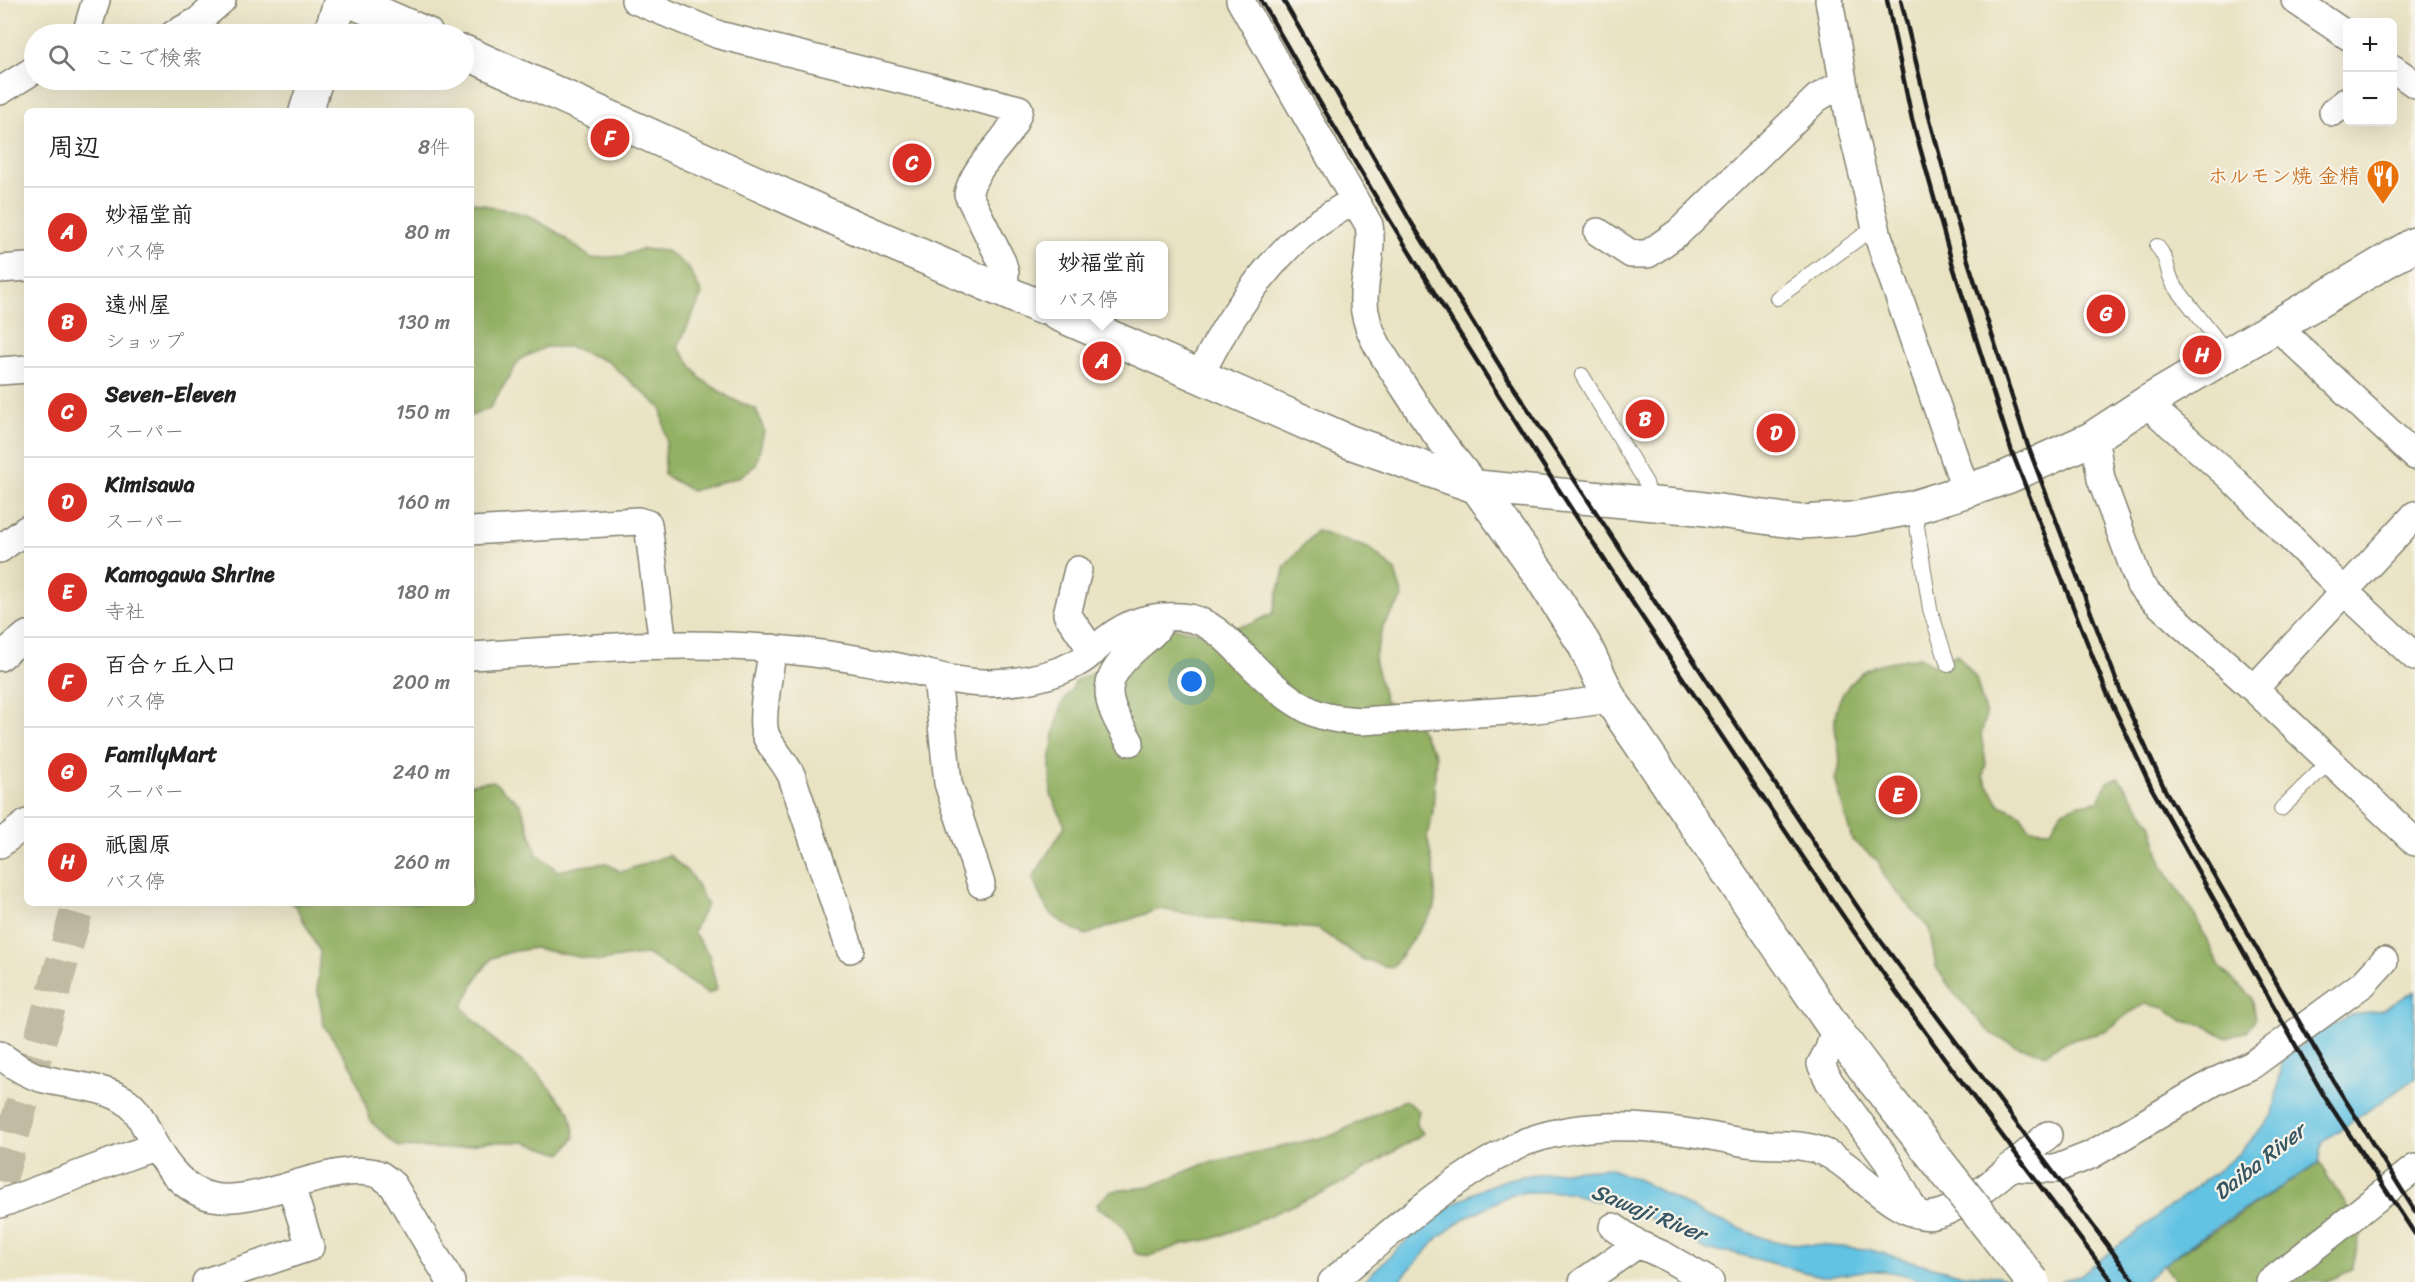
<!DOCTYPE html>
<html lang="ja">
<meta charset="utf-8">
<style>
:root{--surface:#fff;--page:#f2f2f2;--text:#222;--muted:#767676;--line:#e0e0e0;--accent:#d93025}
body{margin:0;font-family:Sriracha,"Klee One",sans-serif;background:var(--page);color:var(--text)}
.controls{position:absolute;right:18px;top:18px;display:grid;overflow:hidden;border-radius:9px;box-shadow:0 6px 24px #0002}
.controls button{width:54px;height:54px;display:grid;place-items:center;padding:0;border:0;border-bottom:2px solid var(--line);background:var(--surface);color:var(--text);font:30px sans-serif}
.you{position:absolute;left:1192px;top:682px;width:21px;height:21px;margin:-15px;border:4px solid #fff;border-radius:50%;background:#1a73e8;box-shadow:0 0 0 9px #1a73e833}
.badge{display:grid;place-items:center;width:39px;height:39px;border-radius:50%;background:var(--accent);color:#fff;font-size:20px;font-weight:700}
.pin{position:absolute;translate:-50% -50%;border:3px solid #fff;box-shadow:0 2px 6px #0006}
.popup{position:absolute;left:1036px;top:241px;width:132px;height:78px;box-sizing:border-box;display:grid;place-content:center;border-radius:9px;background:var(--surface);filter:drop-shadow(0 2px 4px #0005);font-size:20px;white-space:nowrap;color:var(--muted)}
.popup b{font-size:22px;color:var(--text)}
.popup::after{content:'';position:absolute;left:50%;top:100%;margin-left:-12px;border:12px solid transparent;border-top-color:var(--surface)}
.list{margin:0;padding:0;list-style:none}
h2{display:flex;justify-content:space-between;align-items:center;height:78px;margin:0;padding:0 24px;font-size:26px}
h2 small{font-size:20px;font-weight:400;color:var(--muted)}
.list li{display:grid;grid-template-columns:39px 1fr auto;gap:18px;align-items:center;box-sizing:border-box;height:90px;padding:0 24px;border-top:2px solid var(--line)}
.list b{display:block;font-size:22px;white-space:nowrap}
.list p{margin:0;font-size:20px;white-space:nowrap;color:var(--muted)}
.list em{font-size:20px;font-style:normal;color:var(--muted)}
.icon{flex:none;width:33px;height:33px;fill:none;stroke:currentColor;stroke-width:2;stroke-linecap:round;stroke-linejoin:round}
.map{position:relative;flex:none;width:2415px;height:1282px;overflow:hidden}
.search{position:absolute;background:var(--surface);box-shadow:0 6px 24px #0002;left:24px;top:24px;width:450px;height:66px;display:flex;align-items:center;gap:15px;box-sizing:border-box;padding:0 21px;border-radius:33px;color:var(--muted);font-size:22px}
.panel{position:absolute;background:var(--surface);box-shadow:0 6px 24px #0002;left:24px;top:108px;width:450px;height:798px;border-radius:9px}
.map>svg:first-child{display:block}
.forest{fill:#93b063;stroke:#586640;stroke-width:1.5}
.water{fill:#64c3e3;stroke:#407080;stroke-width:1.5}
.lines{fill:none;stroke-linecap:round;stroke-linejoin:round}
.secondary-tunnel{stroke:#c0bba2;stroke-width:33;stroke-dasharray:33 16;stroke-linecap:butt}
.lane-casing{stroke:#828070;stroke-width:16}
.street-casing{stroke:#828070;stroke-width:30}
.secondary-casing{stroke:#828070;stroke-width:36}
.lane{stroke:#fff;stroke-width:14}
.street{stroke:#fff;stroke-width:27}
.secondary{stroke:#fff;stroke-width:33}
.rail{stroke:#1c1c1c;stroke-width:4.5}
.secondary-bridge-casing{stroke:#828070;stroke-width:36;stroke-linecap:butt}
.secondary-bridge{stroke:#fff;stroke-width:33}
.labels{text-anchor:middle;stroke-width:4.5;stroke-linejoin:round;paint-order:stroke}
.food-label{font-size:21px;fill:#c56008;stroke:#f7f3e8;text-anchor:end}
.water-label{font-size:22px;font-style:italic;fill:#355662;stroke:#f7f3e8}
</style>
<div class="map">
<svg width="2415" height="1282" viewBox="0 0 2415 1282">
<rect width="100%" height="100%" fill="#f7f3e8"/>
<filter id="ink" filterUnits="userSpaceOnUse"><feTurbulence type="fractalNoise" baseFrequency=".0167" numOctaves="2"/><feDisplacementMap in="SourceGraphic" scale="12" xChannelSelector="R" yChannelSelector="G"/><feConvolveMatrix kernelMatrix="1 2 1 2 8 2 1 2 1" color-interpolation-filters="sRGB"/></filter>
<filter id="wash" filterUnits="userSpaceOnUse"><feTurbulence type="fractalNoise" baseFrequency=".008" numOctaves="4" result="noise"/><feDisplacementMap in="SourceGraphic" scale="24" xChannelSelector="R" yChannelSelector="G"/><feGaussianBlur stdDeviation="1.35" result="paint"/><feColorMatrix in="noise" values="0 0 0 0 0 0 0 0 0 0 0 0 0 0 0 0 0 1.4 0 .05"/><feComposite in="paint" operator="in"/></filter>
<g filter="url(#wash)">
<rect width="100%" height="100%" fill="#e9e3c3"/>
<path class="forest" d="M 471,202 L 527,215 L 555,231 L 591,258 L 623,256 L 641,249 L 667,251 L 688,267 L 702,294 L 678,347 L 701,379 L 730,398 L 756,409 L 764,431 L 756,465 L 739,477 L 692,491 L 664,475 L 666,439 L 661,408 L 608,362 L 571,347 L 546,347 L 520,359 L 490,408 L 471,416 Z
M 1316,531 L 1371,549 L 1395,571 L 1403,597 L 1383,626 L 1374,660 L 1385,701 L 1415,720 L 1436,756 L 1433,812 L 1427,835 L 1435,878 L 1435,908 L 1392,968 L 1364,960 L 1318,929 L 1238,922 L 1159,909 L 1086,935 C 1054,921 1043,911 1033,877 L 1065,826 L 1051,795 L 1050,763 L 1054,734 L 1062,704 L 1077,680 L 1110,665 L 1162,626 L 1206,633 L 1251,624 L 1273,613 L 1285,566 Z
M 1957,654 L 1976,678 L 1986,716 L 1981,735 L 1986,763 L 1983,777 L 2000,805 L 2020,814 L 2030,829 L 2051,830 L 2061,812 L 2080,804 L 2099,801 L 2107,782 L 2118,777 L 2151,823 L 2163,867 L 2194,913 L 2220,967 L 2251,997 L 2255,1019 L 2247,1031 L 2227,1038 L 2206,1026 L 2183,1021 L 2165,1008 L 2145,1004 L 2129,1013 L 2105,1032 L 2063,1042 L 2046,1054 L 2017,1046 L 1991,1034 L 1953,992 L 1936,967 L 1929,928 L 1885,878 L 1878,861 L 1852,840 L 1835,779 C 1843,764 1839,750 1836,734 C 1830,705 1848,678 1874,666 C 1885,661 1907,660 1920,657 L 1935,666 Z
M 493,781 L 521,805 L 537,854 L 558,871 L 581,866 L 606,863 L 621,872 L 669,855 L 691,875 L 707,904 L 693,932 L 709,955 L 717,989 L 708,994 L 647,954 L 599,961 L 534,948 L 511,952 L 492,958 L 478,976 L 462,1007 L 499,1045 L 536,1072 L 570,1112 L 575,1137 L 562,1154 L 524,1142 L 486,1142 L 451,1149 L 399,1147 L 371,1122 L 353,1068 L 324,1026 L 317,986 L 320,952 L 296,907 L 291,903 L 471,903 L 471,784 Z
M 1405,1100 L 1419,1111 L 1416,1124 L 1423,1133 L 1416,1138 L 1337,1186 L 1245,1226 L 1212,1239 L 1183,1244 L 1150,1256 L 1135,1253 C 1130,1235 1118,1214 1098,1209 L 1097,1203 L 1112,1191 L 1149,1187 L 1204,1164 L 1333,1135 Z
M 2319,1163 L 2361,1229 L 2352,1270 L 2325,1282 L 2177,1282 L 2163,1264 Z"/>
<path class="water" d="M 2415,990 L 2415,1079 L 2323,1141 L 2319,1163 C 2259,1202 2197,1234 2143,1282 L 2060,1282 L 2080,1275 L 2239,1154 L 2273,1115 L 2283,1058 L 2323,1030 L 2351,1015 L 2382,1010 Z
M 1608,1168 L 1641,1181 L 1705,1215 L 1774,1242 L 1867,1249 L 1959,1274 L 1998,1276 L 2015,1282 L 1923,1282 C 1908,1274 1886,1270 1868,1271 C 1851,1271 1837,1278 1820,1276 L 1734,1253 L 1707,1250 L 1655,1221 L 1613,1201 L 1591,1200 L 1569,1192 L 1528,1192 L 1512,1194 L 1465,1218 L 1439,1237 L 1398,1282 L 1363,1282 C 1405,1240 1453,1194 1512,1178 C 1543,1171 1577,1171 1608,1168 Z"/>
</g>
<g filter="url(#ink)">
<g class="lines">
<path class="secondary-tunnel" d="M 0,1181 L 79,903"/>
<defs>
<path id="lane" d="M 2157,246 C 2170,262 2165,269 2174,285 L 2228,354
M 1777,298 L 1876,226
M 1582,375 L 1646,483 L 1651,504
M 1914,507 L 1930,609 L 1948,665
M 2281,809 L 2330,761"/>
<path id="street" d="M 635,0 L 719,35 L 1019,109 C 1011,142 976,160 968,194 L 1002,262 L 1005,272 L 1004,291
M 1240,0 L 1369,225 C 1374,254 1360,287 1365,312 C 1370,339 1387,361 1402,384 C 1426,422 1449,453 1477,487
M 1829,0 L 1850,121 L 1878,236 L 1966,491
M 2295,0 L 2348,36
M 86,34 L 96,0
M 174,34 L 198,21 L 222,0
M 2392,68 L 2415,84
M 0,91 L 34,70
M 2333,112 L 2348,100
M 1598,232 L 1631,254 L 1648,254 L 1679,232 L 1817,98 L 1843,83
M 0,269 L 27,267
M 2276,326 L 2415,456
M 0,371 L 27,369
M 1200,376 C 1219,333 1256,279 1289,246 C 1307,228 1333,214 1354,200
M 2146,403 L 2229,476 L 2344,591 L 2415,657
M 2091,439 L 2097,453 L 2101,479 L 2140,585 L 2149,595 L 2254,689
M 2415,515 L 2254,689 L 2415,842
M 471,531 L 638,521 L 648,524 L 663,645
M 0,549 L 27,529
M 1078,570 L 1067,614 L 1093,652
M 773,648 C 770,668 760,716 765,733 C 768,745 786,762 792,777 L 850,949
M 471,656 C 572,650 674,639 775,649 C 812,652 851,658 888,665 C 920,670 952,683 985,683 C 1017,683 1049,678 1077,663 C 1089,657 1097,647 1107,639 C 1130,621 1153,615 1182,617 C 1214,619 1236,650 1258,671 C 1273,686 1295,704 1315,713 C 1330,719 1346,720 1362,721 L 1537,709 L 1610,699
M 0,657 L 27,635
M 937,677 L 948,783 L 981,884
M 1130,742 C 1102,696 1098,679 1143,642 C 1152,634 1159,630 1161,617
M 0,844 L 27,823
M 1835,1029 L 1829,1049 L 1821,1064 L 1829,1081 L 1888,1162 L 1916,1214
M 0,1055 C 13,1065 28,1075 44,1079 C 70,1086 105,1086 127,1102 C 141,1112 146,1130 154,1144 C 166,1167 186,1192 213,1197 C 262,1206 333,1160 378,1174 C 383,1176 388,1181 393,1185 L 451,1282
M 2010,1167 L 2055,1169 L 2091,1155 L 2214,1082 L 2252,1065 L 2364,983 L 2384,961
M 0,1204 L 155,1146
M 1613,1227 L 1638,1244 L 1663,1255 L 1710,1282
M 206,1282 L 310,1247 L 291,1186
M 1332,1282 C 1382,1239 1442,1187 1498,1156 C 1509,1151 1519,1143 1531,1140 C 1597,1117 1674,1128 1741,1142 C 1772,1148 1802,1140 1830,1155 C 1858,1170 1900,1222 1934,1215 C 1971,1207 2019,1159 2048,1135
M 1583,1282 L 1638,1244
M 2270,1282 L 2415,1168"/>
<path id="secondary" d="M 349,0 L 426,34
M 330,34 L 341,0
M 464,52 L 841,221 L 1040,307
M 306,111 L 316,80
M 1058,314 L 1350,442 L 1477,487 L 1697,508 L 1800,522 L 1852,519 L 1911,508 L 1966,491 L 2007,477 L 2091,439 L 2146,403 L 2415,244
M 1477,487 L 1540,575 L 1584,644 L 1610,699 L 1835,1029 L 1875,1082"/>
</defs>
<use href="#lane" class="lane-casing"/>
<use href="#street" class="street-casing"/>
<use href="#secondary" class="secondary-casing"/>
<use href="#lane" class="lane"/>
<use href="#street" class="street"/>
<use href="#secondary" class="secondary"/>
<path class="rail" d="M 1261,0 C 1403,252 1559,495 1721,735 C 1771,810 1821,885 1873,959 C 1950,1069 2032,1175 2113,1282
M 1283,0 L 1411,222 L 1508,379 L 1816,846 L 1880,940 L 2135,1282
M 1887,0 L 1912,119 L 1953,266 L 2012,452 L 2107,693 L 2152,789 L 2324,1096 L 2415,1234
M 1901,0 L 1929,116 L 1968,261 L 2028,446 L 2122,695 L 2166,792 L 2334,1082 L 2415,1211"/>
<defs>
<path id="secondary-bridge" d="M 1875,1082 L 2033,1282"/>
</defs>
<use href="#secondary-bridge" class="secondary-bridge-casing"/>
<use href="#secondary-bridge" class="secondary-bridge"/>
</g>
</g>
<defs>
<symbol id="restaurant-pin" viewBox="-11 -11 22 30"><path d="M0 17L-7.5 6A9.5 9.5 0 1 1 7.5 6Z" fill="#e8710a" stroke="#f7f3e8"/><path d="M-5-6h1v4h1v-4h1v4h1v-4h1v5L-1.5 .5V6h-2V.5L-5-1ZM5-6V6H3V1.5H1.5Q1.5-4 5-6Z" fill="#fff"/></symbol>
</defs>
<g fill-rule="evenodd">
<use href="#restaurant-pin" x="2364" y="157" width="38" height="52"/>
</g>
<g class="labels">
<g class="food-label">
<text x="2360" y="183">ホルモン焼 金精</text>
</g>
<g class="water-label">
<text transform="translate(2259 1161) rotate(-38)" y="8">Daiba River</text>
<text transform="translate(1649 1212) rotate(22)" y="8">Sawaji River</text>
</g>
</g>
</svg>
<div class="controls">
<button>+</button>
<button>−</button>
</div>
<div class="you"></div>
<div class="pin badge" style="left:1102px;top:361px">A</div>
<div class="popup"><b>妙福堂前</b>バス停</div>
<div class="pin badge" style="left:1645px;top:419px">B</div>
<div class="pin badge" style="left:912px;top:163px">C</div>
<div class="pin badge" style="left:1776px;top:433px">D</div>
<div class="pin badge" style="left:1898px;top:795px">E</div>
<div class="pin badge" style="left:610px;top:138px">F</div>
<div class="pin badge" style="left:2106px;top:314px">G</div>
<div class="pin badge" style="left:2202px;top:355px">H</div>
<div class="search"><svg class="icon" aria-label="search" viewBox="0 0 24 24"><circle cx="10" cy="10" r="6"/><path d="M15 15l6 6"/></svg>ここで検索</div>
<section class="panel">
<h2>周辺<small>8件</small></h2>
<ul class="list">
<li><span class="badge">A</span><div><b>妙福堂前</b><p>バス停</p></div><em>80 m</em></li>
<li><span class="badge">B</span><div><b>遠州屋</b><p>ショップ</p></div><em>130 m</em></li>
<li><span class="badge">C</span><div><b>Seven-Eleven</b><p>スーパー</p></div><em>150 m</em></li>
<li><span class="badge">D</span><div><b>Kimisawa</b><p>スーパー</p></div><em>160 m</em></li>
<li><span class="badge">E</span><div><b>Kamogawa Shrine</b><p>寺社</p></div><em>180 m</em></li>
<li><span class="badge">F</span><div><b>百合ヶ丘入口</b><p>バス停</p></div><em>200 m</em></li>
<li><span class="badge">G</span><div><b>FamilyMart</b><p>スーパー</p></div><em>240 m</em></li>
<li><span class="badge">H</span><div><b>祇園原</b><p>バス停</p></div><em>260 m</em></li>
</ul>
</section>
</div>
